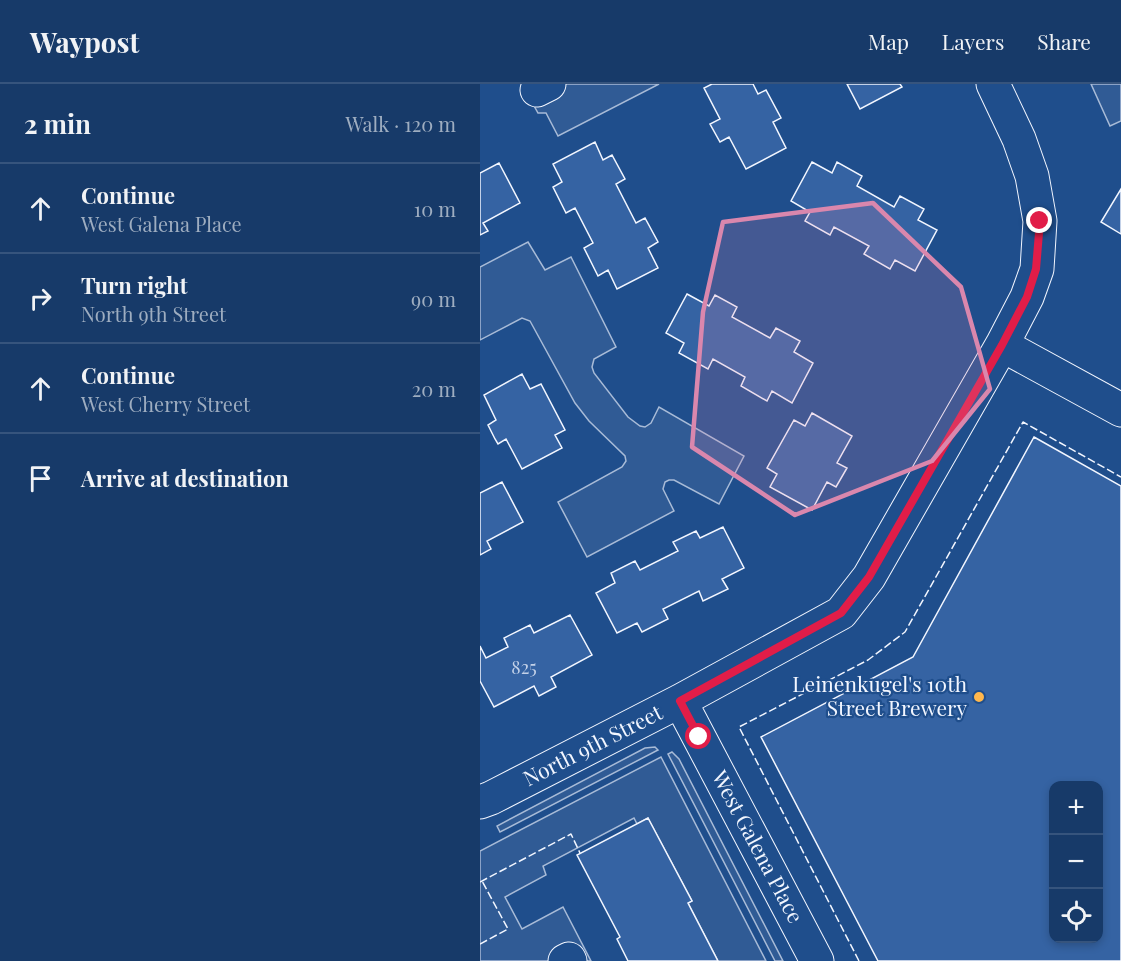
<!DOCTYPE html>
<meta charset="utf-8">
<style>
:root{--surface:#173a69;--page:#244571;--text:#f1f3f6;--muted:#9eadc0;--line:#36547d}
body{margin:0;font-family:"Playfair Display",serif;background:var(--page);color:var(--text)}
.controls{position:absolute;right:18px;bottom:18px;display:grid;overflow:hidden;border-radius:12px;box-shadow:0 3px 9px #0003}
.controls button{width:54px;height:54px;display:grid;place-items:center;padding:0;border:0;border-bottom:2px solid var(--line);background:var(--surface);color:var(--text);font:30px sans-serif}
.stop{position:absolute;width:18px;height:18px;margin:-14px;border:4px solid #e11d48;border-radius:50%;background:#fff}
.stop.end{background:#e11d48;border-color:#fff;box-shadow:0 2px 6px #0008}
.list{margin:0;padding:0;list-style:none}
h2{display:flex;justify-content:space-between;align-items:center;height:78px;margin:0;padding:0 24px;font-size:26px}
h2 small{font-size:20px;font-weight:400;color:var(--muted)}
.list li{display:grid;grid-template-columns:39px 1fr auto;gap:18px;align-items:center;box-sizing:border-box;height:90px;padding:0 24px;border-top:2px solid var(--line)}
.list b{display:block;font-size:22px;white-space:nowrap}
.list p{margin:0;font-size:20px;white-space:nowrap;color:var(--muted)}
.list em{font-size:20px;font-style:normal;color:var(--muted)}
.icon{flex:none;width:33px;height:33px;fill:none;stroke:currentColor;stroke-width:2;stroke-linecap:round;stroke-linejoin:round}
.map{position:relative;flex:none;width:641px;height:877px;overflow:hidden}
header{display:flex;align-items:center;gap:36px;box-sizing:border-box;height:84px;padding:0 30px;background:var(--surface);border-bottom:2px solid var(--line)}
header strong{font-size:28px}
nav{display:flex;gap:33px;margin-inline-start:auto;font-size:21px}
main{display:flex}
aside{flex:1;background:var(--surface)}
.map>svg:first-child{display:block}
.built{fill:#305b95;stroke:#a8bbd7;stroke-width:1.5}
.building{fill:#3563a3;stroke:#f2f6ff;stroke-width:1.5;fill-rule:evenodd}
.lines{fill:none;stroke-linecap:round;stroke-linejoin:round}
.minor-casing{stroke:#f2f6ff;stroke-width:35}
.minor{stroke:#1f4e8c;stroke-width:33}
.fence{stroke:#f2f6ff;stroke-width:1.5;stroke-dasharray:8 3;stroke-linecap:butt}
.route{stroke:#e11d48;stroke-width:8}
.marked{fill:#da87ad;fill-opacity:0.2;stroke:#da87ad;stroke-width:4.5;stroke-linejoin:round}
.poi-dot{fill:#ffb74d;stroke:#1f4e8c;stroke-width:2}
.labels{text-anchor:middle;stroke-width:4.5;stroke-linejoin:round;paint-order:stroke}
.number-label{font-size:18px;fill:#c3d1e8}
.poi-label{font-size:21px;fill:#f2f6ff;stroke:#1f4e8c;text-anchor:end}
.street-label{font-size:21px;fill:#f2f6ff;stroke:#1f4e8c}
</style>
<header>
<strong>Waypost</strong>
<nav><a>Map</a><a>Layers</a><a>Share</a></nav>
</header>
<main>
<aside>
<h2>2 min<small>Walk · 120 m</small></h2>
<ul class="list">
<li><svg class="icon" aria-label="ahead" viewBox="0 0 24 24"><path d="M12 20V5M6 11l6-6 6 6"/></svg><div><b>Continue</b><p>West Galena Place</p></div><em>10 m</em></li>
<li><svg class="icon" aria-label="right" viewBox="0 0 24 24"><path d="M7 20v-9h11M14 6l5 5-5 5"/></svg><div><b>Turn right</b><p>North 9th Street</p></div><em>90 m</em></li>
<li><svg class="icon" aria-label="ahead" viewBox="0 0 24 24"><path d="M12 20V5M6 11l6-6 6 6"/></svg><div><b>Continue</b><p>West Cherry Street</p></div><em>20 m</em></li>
<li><svg class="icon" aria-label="arrive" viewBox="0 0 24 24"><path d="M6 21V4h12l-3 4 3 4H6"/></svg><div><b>Arrive at destination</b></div></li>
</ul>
</aside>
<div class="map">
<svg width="641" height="877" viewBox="0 0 641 877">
<rect width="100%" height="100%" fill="#1f4e8c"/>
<path class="built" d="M 42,0 L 179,0 L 78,52 L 66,29 L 58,29 Z
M 611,0 L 641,0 L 641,37 L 630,42 Z
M 48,158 L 65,186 L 91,173 L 136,263 L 114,275 L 112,283 L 114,289 L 148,333 L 160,342 L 165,343 L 171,339 L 179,323 L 264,372 L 239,420 L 194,396 L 189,396 L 185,398 L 183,405 L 194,427 L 107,473 L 78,418 L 142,383 L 146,377 L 145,372 L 109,337 L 95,319 L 50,237 L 42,234 L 0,256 L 0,183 Z
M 175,663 L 178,666 L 20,748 L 17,742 L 165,664 Z
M 192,668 L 199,675 L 303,877 L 295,877 L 188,670 Z
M 181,673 L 286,877 L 238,877 L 208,819 L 212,817 L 168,734 L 157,740 L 154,734 L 63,782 L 66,791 L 25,813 L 42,845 L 83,823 L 111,877 L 0,877 L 0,767 Z"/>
<path class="building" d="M 232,0 L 273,0 L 278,10 L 286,6 L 301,34 L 293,38 L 306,64 L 266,85 L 249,53 L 240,58 L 230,40 L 240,35 L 224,4 Z
M 367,0 L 420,0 L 422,3 L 380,25 Z
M 115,58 L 123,76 L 132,71 L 145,95 L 136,100 L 156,139 L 165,134 L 178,158 L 168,164 L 178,184 L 137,205 L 128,186 L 118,192 L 104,164 L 113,159 L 95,124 L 86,129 L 73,103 L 82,98 L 73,80 Z
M 332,78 L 352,89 L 357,78 L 382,92 L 377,102 L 414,123 L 420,112 L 444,125 L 438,136 L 457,146 L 435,187 L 415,176 L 410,185 L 384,170 L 389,162 L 354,143 L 350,151 L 325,137 L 330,128 L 311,117 Z
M 19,79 L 40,119 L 3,139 L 8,147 L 0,151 L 0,89 Z
M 641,105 L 641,150 L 621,138 Z
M 207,210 L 229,222 L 235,211 L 257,223 L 252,233 L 290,254 L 296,244 L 320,257 L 314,268 L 333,279 L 312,319 L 292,307 L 287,317 L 261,302 L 265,293 L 233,275 L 228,285 L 199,269 L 204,259 L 186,249 Z
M 42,290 L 50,305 L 61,300 L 85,346 L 75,351 L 82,364 L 42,385 L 26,355 L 18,360 L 15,355 L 8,341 L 16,336 L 4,311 Z
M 332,329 L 372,352 L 357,379 L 367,384 L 356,403 L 347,398 L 332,426 L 290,403 L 297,390 L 287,384 L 314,336 L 325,342 Z
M 554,353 L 641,402 L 641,877 L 398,877 L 281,653 L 433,573 ZM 574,702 L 618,702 L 618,854 L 574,854 Z
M 22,398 L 43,438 L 7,457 L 11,465 L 0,471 L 0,409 Z
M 243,443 L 264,484 L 242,495 L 248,505 L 223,517 L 219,507 L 183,525 L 188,535 L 162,548 L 157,539 L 137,549 L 116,509 L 135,499 L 131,489 L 155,477 L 160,486 L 198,467 L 193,458 L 216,447 L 220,454 Z
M 90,531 L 112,571 L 71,593 L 76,603 L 59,612 L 54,602 L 14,623 L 0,597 L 0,562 L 6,574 L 28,563 L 24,554 L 50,541 L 54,549 Z
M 168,734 L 212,817 L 208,819 L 238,877 L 148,877 L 137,855 L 140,853 L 97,771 Z"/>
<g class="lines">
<defs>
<path id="minor" d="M 57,6 L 69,0
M 522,261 L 641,326
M 200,617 L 337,877
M 0,718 L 11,714 L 200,617 L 361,529 L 389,493 L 522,261 L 547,213 L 557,185 L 560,137 L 552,92 L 539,55 L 513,0
M 85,877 L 89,875 L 90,877"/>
</defs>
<use href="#minor" class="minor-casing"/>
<use href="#minor" class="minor"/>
<path class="fence" d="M 0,798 L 91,750 L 100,769
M 0,860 L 28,845 L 2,797
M 379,877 L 259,643 L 388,576 L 425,548 L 543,338 L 641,393"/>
</g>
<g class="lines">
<path class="route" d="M 219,653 L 200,617 L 361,529 L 389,493 L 522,261 L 547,213 L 556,185 L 560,137"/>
</g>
<path class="marked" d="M 393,119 L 481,203 L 510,305 L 452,377 L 315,431 L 212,363 L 223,228 L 243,138 Z"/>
<circle class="poi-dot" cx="499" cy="613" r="6"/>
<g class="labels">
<g class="number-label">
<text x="44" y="590">825</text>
</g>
<g class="poi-label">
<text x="487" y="608">Leinenkugel's 10th<tspan x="487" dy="24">Street Brewery</tspan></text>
</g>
<g class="street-label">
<text transform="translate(113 662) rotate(-27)" y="7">North 9th Street</text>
<text transform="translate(277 763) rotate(62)" y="7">West Galena Place</text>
</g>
</g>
</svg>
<div class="controls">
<button>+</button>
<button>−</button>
<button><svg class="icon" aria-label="locate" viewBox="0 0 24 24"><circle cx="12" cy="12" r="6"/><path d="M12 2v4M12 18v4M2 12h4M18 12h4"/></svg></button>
</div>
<div class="stop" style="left:219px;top:653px"></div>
<div class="stop end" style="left:560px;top:137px"></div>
</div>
</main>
